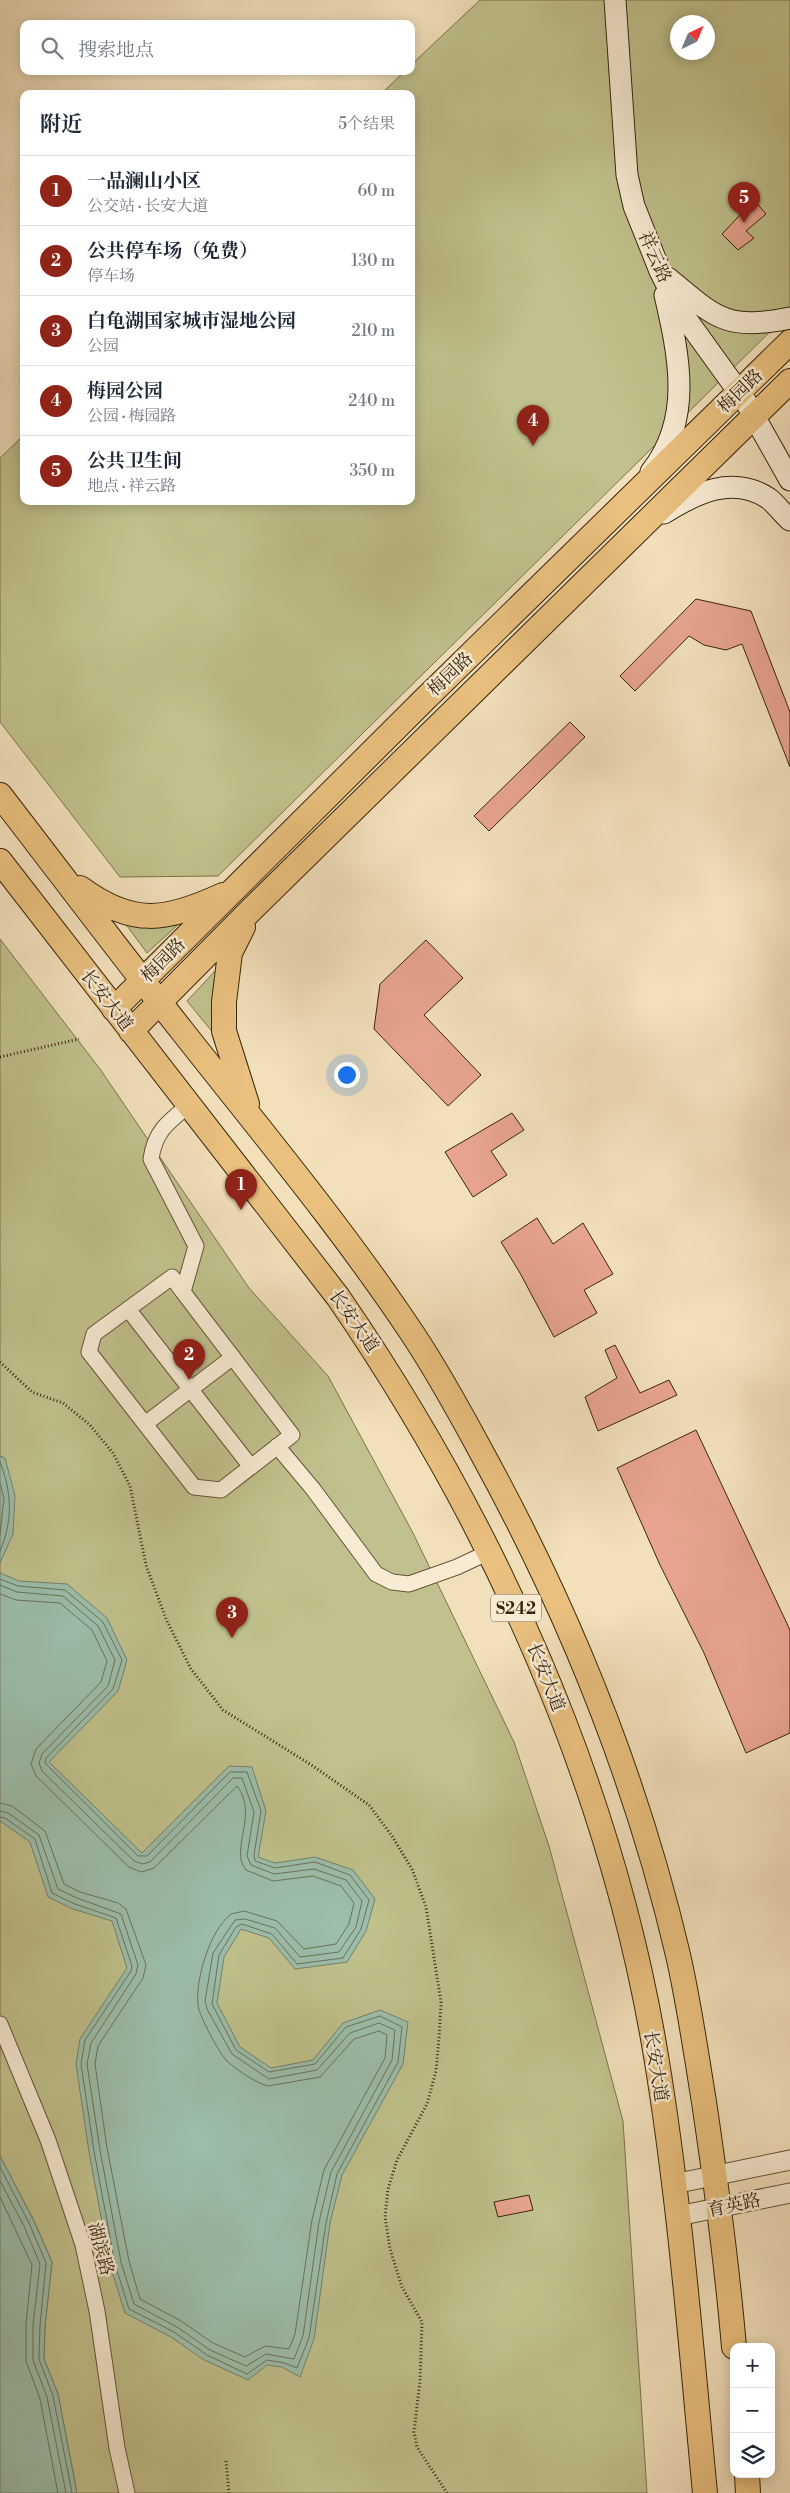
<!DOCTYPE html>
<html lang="zh">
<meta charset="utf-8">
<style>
:root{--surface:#fff;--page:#f2f2f3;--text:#1f2937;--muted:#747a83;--line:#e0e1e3;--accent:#8f2418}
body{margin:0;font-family:"Libre Bodoni","Noto Serif SC",serif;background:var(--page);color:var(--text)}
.controls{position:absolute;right:15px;bottom:15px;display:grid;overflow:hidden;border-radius:10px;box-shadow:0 2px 12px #0003}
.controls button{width:45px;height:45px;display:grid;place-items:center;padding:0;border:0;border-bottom:1px solid var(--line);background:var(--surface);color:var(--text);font:25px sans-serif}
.compass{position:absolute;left:670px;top:15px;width:45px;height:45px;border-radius:50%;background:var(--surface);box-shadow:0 2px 12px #0003;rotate:44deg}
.you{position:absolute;left:346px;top:1074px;width:18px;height:18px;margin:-12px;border:4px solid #fff;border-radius:50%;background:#1a73e8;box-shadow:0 0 0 8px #1a73e833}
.badge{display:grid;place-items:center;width:32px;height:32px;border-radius:50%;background:var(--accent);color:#fff;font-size:16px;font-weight:700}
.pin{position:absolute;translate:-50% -41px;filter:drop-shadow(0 1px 2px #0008)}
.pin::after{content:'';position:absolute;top:26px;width:18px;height:15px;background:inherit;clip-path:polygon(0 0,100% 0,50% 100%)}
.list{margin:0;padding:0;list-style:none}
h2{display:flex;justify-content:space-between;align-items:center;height:65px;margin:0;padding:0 20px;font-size:21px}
h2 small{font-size:16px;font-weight:400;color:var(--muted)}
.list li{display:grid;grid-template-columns:32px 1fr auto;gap:15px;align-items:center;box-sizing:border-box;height:70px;padding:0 20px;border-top:1px solid var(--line)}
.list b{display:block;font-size:19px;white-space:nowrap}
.list p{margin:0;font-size:16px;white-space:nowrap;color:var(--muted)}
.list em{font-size:16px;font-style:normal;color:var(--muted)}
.icon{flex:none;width:28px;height:28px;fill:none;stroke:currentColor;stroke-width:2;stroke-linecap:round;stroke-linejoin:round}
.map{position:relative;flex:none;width:790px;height:2493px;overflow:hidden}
.search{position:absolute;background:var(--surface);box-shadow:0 2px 12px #0003;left:20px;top:20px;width:395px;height:55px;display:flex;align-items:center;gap:12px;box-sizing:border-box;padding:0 18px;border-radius:10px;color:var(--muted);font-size:19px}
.panel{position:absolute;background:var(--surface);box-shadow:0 2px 12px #0003;left:20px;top:90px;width:395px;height:415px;border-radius:10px}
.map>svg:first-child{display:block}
.green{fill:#c0c18c;stroke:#7c734c;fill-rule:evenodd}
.water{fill:#9cbeab;stroke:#74816c}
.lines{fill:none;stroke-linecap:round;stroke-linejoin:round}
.shore{stroke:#6a725c;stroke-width:1}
.building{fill:#e8a48e;stroke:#38250d}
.minor-casing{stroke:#665438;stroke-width:17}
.tertiary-casing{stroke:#665438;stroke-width:21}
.secondary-casing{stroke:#38250d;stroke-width:23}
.primary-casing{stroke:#38250d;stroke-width:26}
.path{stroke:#38250d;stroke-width:3;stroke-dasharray:1 2.5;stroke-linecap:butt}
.minor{stroke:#f7ebd3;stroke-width:15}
.tertiary{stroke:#f7ebd3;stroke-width:19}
.secondary{stroke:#f7ebd3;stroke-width:21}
.primary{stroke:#e9c07e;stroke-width:24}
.labels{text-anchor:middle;stroke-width:5;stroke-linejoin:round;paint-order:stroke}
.shield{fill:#f7ebd3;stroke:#716048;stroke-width:1}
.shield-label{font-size:16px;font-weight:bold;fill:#38250d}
.street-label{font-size:18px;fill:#38250d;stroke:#f7ebd3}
</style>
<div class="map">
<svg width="790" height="2493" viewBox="0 0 790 2493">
<rect width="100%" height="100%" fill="#f2e0bb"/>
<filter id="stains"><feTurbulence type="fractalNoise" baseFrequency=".004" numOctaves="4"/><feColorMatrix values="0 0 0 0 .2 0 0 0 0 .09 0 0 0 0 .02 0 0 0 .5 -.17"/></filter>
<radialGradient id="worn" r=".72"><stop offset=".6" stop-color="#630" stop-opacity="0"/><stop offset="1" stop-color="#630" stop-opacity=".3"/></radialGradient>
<path class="green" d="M 480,0 L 790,0 L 790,312 L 218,876 L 120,877 L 0,722 L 0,458 L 24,435 L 24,501 L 411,501 L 411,94 L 381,94 L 405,71 L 411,71 L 411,65 ZM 678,22 L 708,22 L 708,52 L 678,52 Z
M 122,919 L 182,921 L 147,953 Z
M 0,939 L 100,1069 L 249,1288 L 328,1376 L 413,1533 L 514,1742 L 549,1846 L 623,2121 L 647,2493 L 77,2493 L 58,2394 L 44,2359 L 45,2326 L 52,2262 L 34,2221 L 0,2156 Z
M 216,970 L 215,1035 L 187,1001 Z"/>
<path class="water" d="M 0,1456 L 5,1458 L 15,1496 L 13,1534 L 0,1563 Z
M 0,1573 L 19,1581 L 67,1584 L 107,1618 L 127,1660 L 118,1691 L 49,1762 L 142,1853 L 229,1766 L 252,1767 L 266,1811 L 258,1857 L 275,1863 L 315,1857 L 353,1870 L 375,1899 L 366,1931 L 347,1962 L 295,1969 L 269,1938 L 241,1929 L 224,1957 L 217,2003 L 240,2047 L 271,2068 L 313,2060 L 343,2023 L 380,2010 L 408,2022 L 403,2064 L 342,2175 L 330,2223 L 314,2339 L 300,2377 L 282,2367 L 267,2365 L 248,2380 L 204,2360 L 171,2337 L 125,2313 L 110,2265 L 89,2152 L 76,2064 L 80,2039 L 127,1968 L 112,1921 L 73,1909 L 48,1897 L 30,1842 L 0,1821 Z
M 0,2156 L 34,2221 L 52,2262 L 45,2326 L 44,2359 L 58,2394 L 77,2493 L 0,2493 Z"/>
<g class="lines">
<path class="shore" d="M 0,1462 C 12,1492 13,1521 0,1551
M 0,1483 L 4,1498 L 0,1535
M 0,1579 L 18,1586 L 65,1590 L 103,1622 L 122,1660 L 113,1689 L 46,1758 L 45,1763 L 138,1856 L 147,1856 L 230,1772 L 247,1772 L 261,1811 L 254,1855 L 255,1861 L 275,1868 L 315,1862 L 350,1875 L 369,1900 L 361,1929 L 343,1958 L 297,1964 L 272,1934 L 242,1924 L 236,1927 L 219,1955 L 212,2004 L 236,2050 L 269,2072 L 315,2064 L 346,2027 L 380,2016 L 402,2027 L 398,2062 L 337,2174 L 326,2223 L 309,2338 L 297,2368 L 284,2363 L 267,2360 L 247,2374 L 207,2355 L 174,2332 L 129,2309 L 115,2264 L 94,2151 L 81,2064 L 85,2040 L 131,1971 L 132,1966 L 116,1918 L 75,1904 L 52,1893 L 35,1839 L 5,1818 L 0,1817
M 0,1585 L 17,1592 L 63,1596 L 98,1626 L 115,1660 L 108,1686 L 42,1754 L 39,1763 L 42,1771 L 134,1861 L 142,1864 L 150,1862 L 233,1778 L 242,1778 L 254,1812 L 247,1856 L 251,1865 L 274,1874 L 314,1869 L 346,1880 L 362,1901 L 356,1927 L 339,1952 L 300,1957 L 275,1928 L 245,1919 L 235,1920 L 213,1953 L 205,2001 L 207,2009 L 232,2054 L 269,2079 L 317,2070 L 350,2033 L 379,2023 L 395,2030 L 392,2060 L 331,2172 L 319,2222 L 303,2336 L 294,2359 L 266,2354 L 246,2366 L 210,2350 L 177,2327 L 134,2304 L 121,2262 L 100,2150 L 87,2064 L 91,2043 L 136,1974 L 138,1965 L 121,1914 L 77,1898 L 58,1889 L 39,1835 L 8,1813 L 0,1811
M 0,1594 L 16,1600 L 60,1603 L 92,1630 L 107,1661 L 101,1682 L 36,1749 L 31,1764 L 36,1776 L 129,1867 L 141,1872 L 154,1868 L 237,1786 C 259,1814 229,1850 246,1870 L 273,1881 L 313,1876 L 341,1886 L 354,1903 L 349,1924 L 336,1944 L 304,1949 L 277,1921 L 244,1911 L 231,1914 C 210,1930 195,1980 198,2005 C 199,2016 219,2052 226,2060 C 235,2069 256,2083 268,2086 L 320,2077 L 354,2039 L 379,2031 L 387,2035 L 385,2058 L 324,2170 L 312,2220 L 295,2334 L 289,2349 L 265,2346 L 245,2357 L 213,2343 L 181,2321 L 140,2299 L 129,2261 L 107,2148 L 95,2064 L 98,2046 L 143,1978 L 146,1965 L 126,1909 L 118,1903 L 80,1892 L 64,1884 L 45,1831 L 12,1806 L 0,1803
M 0,2167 L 29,2223 L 46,2263 L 40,2325 L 39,2359 L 53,2396 L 72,2493
M 0,2181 L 24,2226 L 40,2264 L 33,2325 L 33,2360 L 47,2397 L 66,2493
M 0,2197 L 32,2265 L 26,2324 L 26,2361 L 40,2399 L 58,2493"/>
</g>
<path class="building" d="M 754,200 L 766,214 L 746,231 L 754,238 L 738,250 L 722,234 Z
M 696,599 L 751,611 L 790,712 L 790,767 L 742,644 L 726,650 L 704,645 L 689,636 L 635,691 L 620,676 Z
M 570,722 L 585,737 L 489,831 L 474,816 Z
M 426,940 L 463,978 L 424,1015 L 481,1075 L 448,1106 L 374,1029 L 380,984 Z
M 512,1113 L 524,1130 L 491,1151 L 507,1175 L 473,1197 L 445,1152 Z
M 537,1218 L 553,1244 L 583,1223 L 613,1274 L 584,1290 L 597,1313 L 554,1337 L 520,1273 L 501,1242 Z
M 615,1345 L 640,1393 L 669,1380 L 677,1395 L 598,1431 L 585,1397 L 617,1378 L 605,1350 Z
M 696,1430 L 790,1630 L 790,1733 L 746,1753 L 704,1653 L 660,1565 L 617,1468 Z
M 529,2195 L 533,2210 L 498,2217 L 494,2202 Z"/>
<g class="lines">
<defs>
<path id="minor" d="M 183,1292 L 172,1277 L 94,1334 L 89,1352 L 194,1487 L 221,1490 L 292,1435 L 183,1292 L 196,1246 L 151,1159 C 155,1131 168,1122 189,1105
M 128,1309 L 251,1467
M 145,1424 L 233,1357
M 277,1446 L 313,1489 L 376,1574 L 392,1582 L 409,1584 L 457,1567 L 489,1552
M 0,2024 L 48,2140 L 83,2245 L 97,2311 L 117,2448 L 127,2493"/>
<path id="tertiary" d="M 674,2184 L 790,2160
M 678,2216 L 790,2193"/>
<path id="secondary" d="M 615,0 L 627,175 L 634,206 L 660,271 L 679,309 L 746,402 L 790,480
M 668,278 C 715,317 725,331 790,318
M 651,472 C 693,419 679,356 665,295
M 664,513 C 696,493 732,475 768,498 C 776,504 783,514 790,520"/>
<path id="primary" d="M 0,795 C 61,874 121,954 183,1032 C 261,1131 342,1228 412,1333 C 438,1372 461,1414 483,1455 C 569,1612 637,1780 678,1955 C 689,2003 696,2053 704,2102 C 716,2183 727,2265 734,2347
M 0,861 L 338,1297 C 494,1524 611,1783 656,2056 C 680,2201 691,2347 705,2493
M 80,888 C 133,927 165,921 223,895
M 243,927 L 230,953 L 224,1002 L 224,1031 L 247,1104
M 114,1009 L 426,698 L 790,342
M 131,1031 L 253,908 L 790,381
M 747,2474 L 748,2493"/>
</defs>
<use href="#minor" class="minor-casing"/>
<use href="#tertiary" class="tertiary-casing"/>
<use href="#secondary" class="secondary-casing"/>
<use href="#primary" class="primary-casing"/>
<path class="path" d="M 0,1057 L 79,1039
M 0,1362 L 32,1392 L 63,1403 L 90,1425 L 113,1453 L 130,1486 L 146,1565 L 166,1619 L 191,1669 L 223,1710 L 313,1766 L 369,1805 L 392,1836 L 412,1869 L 426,1907 L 441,2002 L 439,2038 L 436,2071 L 427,2104 L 397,2160 L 388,2189 L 385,2217 L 390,2249 L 402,2287 L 422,2322 L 420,2381 L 414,2432 L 417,2447 L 447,2493
M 226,2461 L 229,2493"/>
<use href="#minor" class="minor"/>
<use href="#tertiary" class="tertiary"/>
<use href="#secondary" class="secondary"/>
<use href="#primary" class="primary"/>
</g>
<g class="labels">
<rect class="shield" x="491" y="1594.5" width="50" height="27" rx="4"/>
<g class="shield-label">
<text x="516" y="1614">S242</text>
</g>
<g class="street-label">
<text transform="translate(655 257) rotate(66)" y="6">祥云路</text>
<text transform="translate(740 391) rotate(-44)" y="6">梅园路</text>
<text transform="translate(450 674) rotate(-44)" y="6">梅园路</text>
<text transform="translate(163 960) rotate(-45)" y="6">梅园路</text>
<text transform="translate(107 1000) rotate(52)" y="6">长安大道</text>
<text transform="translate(354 1321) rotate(55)" y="6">长安大道</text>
<text transform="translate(546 1677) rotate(68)" y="6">长安大道</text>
<text transform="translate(656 2066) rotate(81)" y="6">长安大道</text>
<text transform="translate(734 2205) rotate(-12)" y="6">育英路</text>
<text transform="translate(101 2249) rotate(75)" y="6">湖滨路</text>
</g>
</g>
<rect width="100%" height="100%" filter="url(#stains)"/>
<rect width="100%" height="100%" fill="url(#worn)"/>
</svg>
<div class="controls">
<button>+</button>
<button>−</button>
<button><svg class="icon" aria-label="layers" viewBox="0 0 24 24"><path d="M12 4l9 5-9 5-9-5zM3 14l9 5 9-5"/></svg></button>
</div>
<svg class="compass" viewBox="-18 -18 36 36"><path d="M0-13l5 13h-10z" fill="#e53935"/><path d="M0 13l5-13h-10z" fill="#747a83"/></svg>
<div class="you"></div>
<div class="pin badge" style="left:241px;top:1210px">1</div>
<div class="pin badge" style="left:189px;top:1380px">2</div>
<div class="pin badge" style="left:232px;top:1638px">3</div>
<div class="pin badge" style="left:533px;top:446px">4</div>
<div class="pin badge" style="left:744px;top:223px">5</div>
<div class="search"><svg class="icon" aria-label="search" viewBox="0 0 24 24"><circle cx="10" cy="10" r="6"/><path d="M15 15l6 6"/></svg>搜索地点</div>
<section class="panel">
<h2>附近<small>5个结果</small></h2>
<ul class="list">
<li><span class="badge">1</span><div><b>一品澜山小区</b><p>公交站 · 长安大道</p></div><em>60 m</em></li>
<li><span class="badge">2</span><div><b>公共停车场（免费）</b><p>停车场</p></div><em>130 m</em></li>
<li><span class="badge">3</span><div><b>白龟湖国家城市湿地公园</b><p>公园</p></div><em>210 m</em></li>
<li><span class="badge">4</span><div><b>梅园公园</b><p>公园 · 梅园路</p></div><em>240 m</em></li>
<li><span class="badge">5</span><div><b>公共卫生间</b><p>地点 · 祥云路</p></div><em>350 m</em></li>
</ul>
</section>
</div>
